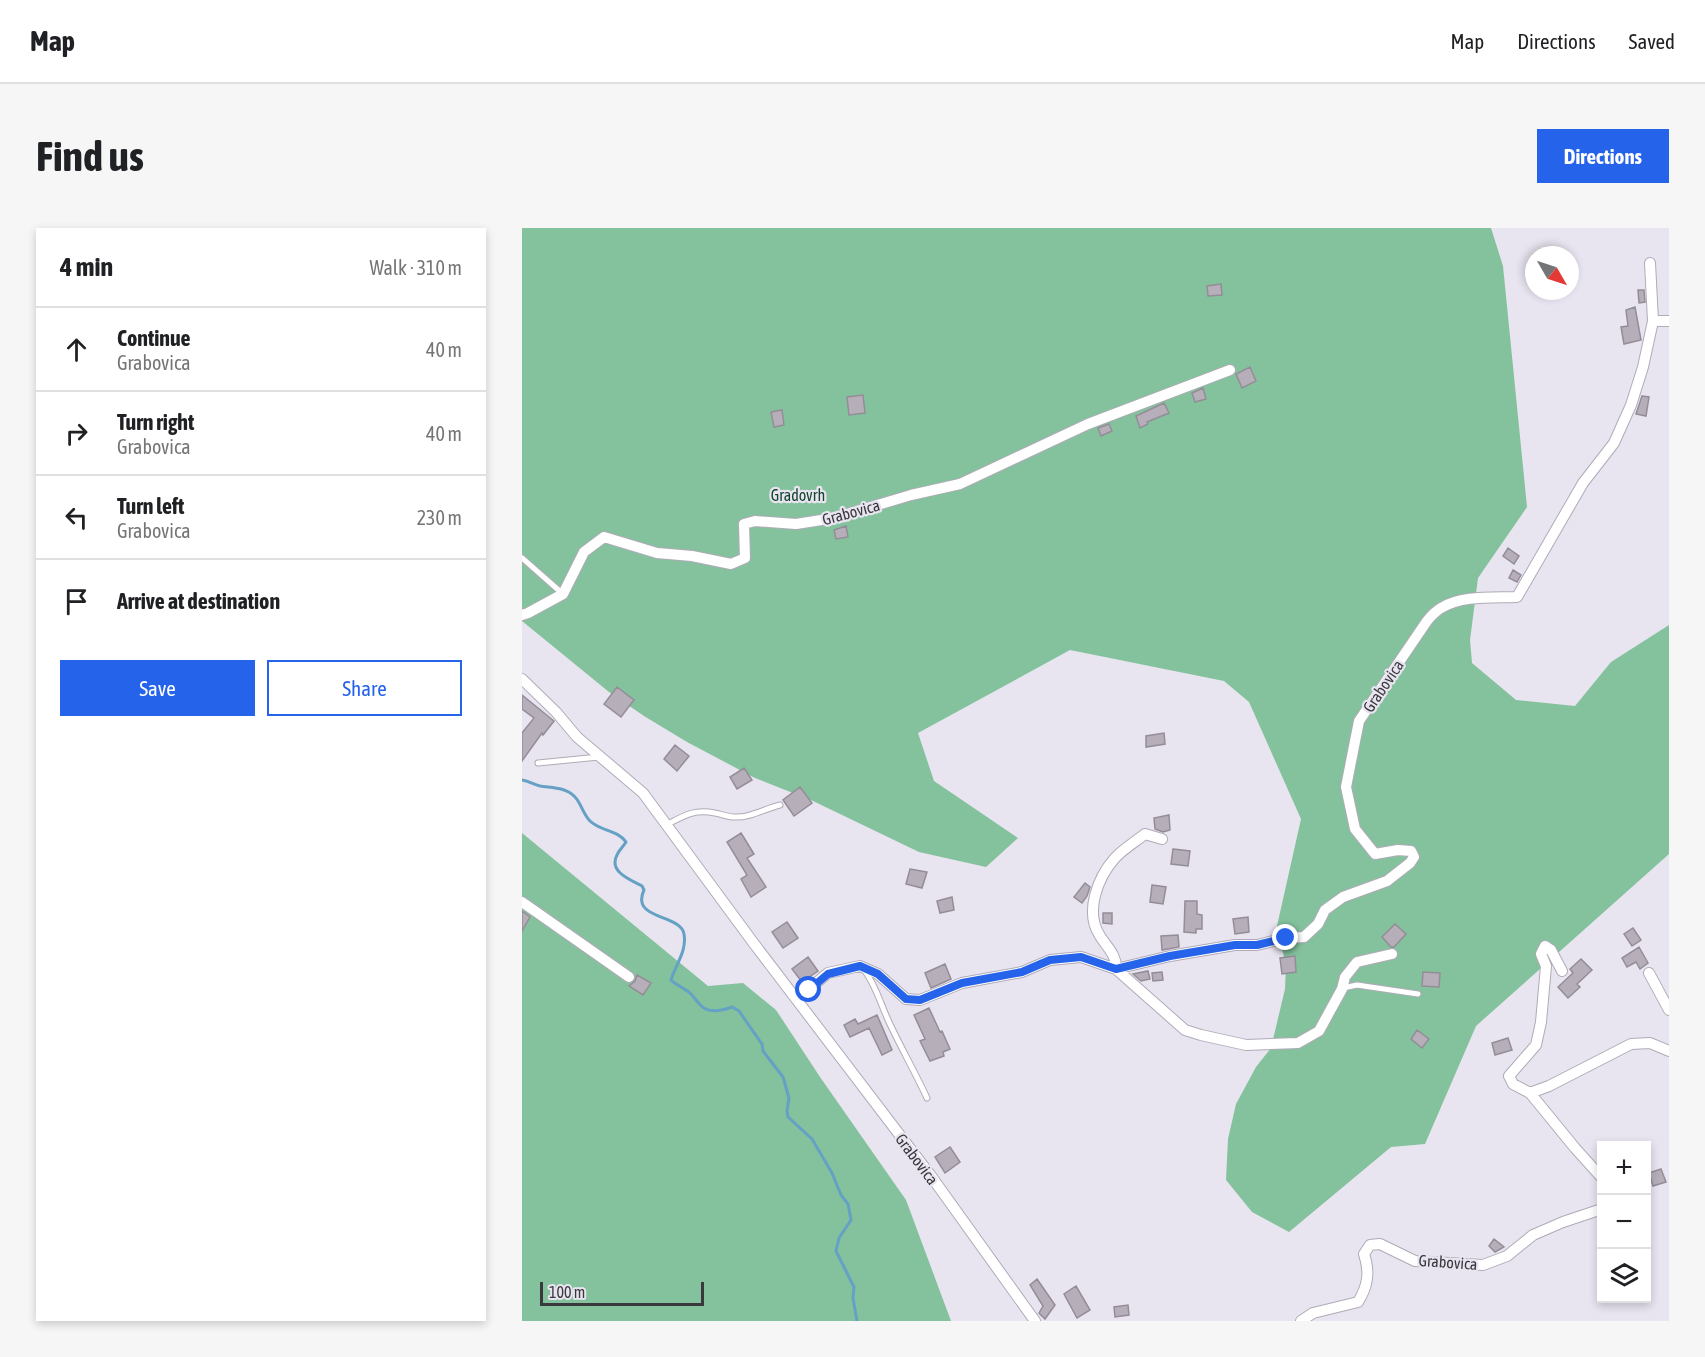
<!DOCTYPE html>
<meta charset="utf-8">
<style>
:root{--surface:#fff;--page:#f6f6f6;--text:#202124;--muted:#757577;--line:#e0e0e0;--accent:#2563eb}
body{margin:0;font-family:"Asap Condensed",sans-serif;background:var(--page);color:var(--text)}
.controls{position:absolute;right:18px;bottom:18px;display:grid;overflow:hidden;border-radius:0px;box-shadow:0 3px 9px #0003}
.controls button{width:54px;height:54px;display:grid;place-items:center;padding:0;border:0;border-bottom:2px solid var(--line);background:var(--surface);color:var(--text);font:30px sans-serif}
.compass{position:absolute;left:1003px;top:18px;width:54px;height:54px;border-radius:50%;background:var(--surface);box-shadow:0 3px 9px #0003;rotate:129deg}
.scale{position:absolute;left:18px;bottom:15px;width:164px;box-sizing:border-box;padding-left:6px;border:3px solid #39383c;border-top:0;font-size:16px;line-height:21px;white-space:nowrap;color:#39383c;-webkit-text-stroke:4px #e8e4f0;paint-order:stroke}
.stop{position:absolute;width:18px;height:18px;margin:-14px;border:4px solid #2563eb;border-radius:50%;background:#fff}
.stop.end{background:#2563eb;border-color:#fff;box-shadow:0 2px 6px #0008}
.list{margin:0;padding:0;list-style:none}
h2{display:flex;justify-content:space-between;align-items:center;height:78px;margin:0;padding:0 24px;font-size:26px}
h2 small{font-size:20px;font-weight:400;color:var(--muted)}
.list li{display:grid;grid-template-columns:39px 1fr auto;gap:18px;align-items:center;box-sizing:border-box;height:84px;padding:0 24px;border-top:2px solid var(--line)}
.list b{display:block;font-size:22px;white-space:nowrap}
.list p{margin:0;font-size:20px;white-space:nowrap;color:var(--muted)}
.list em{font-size:20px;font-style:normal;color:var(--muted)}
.actions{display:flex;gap:12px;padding:18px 24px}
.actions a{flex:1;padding:14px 0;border:2px solid var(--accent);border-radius:0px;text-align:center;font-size:21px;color:var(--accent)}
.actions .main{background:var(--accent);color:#fff}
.icon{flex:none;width:33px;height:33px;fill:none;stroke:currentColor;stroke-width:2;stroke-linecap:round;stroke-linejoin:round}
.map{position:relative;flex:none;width:1147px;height:1093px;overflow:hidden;border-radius:0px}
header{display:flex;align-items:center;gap:36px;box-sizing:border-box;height:84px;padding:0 30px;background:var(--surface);border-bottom:2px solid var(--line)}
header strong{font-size:28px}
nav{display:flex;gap:33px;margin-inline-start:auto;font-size:21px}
.intro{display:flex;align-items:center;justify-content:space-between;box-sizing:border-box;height:144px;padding:0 36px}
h1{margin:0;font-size:42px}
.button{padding:15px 27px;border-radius:0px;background:var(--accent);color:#fff;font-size:21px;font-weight:700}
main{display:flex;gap:36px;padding:0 36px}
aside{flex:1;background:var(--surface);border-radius:0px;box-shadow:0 3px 9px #0003}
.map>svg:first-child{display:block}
.forest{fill:#83c29d}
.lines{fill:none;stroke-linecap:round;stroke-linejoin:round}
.stream{stroke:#64a1c5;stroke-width:3}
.building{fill:#b6afb9;stroke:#948d97;stroke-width:1.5}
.lane-casing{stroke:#b0abb7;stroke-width:7}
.street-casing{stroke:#b0abb7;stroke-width:12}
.lane{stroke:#fff;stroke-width:5}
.street{stroke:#fff;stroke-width:10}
.route{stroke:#2563eb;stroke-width:8}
.labels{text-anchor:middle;stroke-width:4.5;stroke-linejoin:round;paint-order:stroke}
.park-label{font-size:16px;fill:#14452d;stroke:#e8e4f0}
.street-label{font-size:16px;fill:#39383c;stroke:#e8e4f0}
</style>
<header>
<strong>Map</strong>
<nav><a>Map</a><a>Directions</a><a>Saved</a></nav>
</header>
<div class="intro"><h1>Find us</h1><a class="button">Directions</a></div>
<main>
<aside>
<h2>4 min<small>Walk · 310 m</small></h2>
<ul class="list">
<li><svg class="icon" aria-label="ahead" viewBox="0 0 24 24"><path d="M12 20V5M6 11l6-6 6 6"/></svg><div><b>Continue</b><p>Grabovica</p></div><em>40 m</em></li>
<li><svg class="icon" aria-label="right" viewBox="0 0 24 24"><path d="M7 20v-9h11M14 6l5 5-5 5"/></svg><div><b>Turn right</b><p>Grabovica</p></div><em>40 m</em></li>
<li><svg class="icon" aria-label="left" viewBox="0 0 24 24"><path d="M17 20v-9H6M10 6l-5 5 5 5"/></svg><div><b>Turn left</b><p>Grabovica</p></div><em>230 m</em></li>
<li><svg class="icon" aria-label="arrive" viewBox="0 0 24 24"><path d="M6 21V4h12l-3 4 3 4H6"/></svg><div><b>Arrive at destination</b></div></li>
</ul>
<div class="actions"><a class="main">Save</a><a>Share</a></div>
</aside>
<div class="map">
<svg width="1147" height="1093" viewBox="0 0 1147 1093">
<rect width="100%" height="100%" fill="#e8e4f0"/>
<path class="forest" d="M 0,0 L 969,0 L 981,38 L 1005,279 L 956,350 L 948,412 L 950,435 L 994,472 L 1053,478 L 1089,434 L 1147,397 L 1147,626 L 954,798 L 903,916 L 869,919 L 767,1004 L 730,984 L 704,952 L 706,911 L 714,876 L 734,839 L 749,820 L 763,761 L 764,738 L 755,698 L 779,591 L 727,474 L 702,453 L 548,422 L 396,505 L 412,553 L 496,610 L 464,639 L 397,624 L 291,573 L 233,550 L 165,514 L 122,488 L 87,464 L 0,393 Z
M 0,605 L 186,758 L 221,755 L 254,782 L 298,849 L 384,972 L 429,1093 L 0,1093 Z"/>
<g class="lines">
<path class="stream" d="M 0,552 C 6,553 11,556 18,558 C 30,560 44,559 53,569 C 59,575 61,586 68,593 C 78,603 96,602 104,614 C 101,619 97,622 95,627 C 86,644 109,652 120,658 L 122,662 C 108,692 159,686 162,706 C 165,723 154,736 149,752 C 155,758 163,760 169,766 C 173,770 177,777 182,780 C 190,785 202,782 210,779 L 217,783 L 240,816 L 241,823 L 261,849 L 267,870 L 265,883 L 266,889 L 290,911 L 310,945 L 319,967 L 326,976 L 329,992 L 317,1010 L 314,1023 L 332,1059 L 331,1070 L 335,1093"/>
</g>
<path class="building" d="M 699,56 L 700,67 L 686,68 L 685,58 Z
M 1116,62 L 1122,62 L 1123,74 L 1117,75 Z
M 1113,79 L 1119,112 L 1102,116 L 1099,99 L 1106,98 L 1104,82 Z
M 728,139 L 734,153 L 720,160 L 714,146 Z
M 681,160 L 684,171 L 673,174 L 670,165 Z
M 341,167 L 343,185 L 327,187 L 325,169 Z
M 1120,168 L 1127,169 L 1124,188 L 1114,186 Z
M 642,175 L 647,185 L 625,194 L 626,196 L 618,200 L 614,188 Z
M 260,182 L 262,197 L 252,199 L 249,184 Z
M 587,196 L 590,203 L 579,208 L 576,200 Z
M 324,298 L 326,309 L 314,311 L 312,302 Z
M 986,320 L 997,328 L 992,336 L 981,328 Z
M 991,342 L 999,347 L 995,354 L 987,350 Z
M 95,459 L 112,472 L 99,489 L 82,476 Z
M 0,467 L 32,493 L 21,507 L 20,505 L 0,533 L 0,505 L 12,490 L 0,481 Z
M 642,505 L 643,516 L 624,519 L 624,508 Z
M 153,517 L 167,528 L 155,543 L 142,531 Z
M 222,540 L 230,552 L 215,561 L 208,549 Z
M 278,559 L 290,575 L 272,588 L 261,572 Z
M 647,587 L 648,602 L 641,604 L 633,601 L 632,590 Z
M 219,605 L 232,626 L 225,630 L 244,659 L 229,669 L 219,651 L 225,647 L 205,614 Z
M 651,621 L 668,623 L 666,638 L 649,636 Z
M 388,641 L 405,644 L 400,660 L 384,656 Z
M 563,655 L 568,659 L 565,668 L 560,675 L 552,669 Z
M 630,657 L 644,659 L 641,676 L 628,674 Z
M 430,669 L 432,682 L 418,685 L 415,673 Z
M 663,673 L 675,673 L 675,686 L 680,687 L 680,701 L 674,701 L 674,705 L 662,704 Z
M 0,683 L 8,689 L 0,703 Z
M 581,685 L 590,685 L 590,696 L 581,695 Z
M 726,689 L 727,704 L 713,706 L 711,691 Z
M 265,694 L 276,710 L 261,720 L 250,704 Z
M 873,696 L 884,706 L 872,719 L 869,719 L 860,709 Z
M 1111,700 L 1119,712 L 1110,718 L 1102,706 Z
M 656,707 L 657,719 L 640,722 L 639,708 Z
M 1117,719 L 1126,735 L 1118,741 L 1114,734 L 1105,739 L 1100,730 Z
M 773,728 L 774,744 L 760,746 L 758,730 Z
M 286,729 L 296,743 L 280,754 L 270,741 Z
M 1059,731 L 1070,742 L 1055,756 L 1058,759 L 1046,770 L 1036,759 L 1051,745 L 1048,741 Z
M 423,736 L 429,751 L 409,760 L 403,745 Z
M 626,743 L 628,751 L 619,753 L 611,746 Z
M 640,744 L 641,752 L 631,753 L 630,745 Z
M 901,744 L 918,745 L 917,759 L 900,758 Z
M 115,747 L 129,755 L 121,767 L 107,758 L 113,753 Z
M 407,780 L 418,804 L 420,803 L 428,821 L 421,824 L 422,828 L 408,833 L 398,813 L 403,811 L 392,787 Z
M 355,787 L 370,822 L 360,827 L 347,800 L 328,809 L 322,797 L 333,791 L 336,796 Z
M 895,802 L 907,811 L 900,820 L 889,811 Z
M 986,810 L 990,822 L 973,827 L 970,815 Z
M 428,919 L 438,934 L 423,945 L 413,929 Z
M 1139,941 L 1144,954 L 1131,958 L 1127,945 Z
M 972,1011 L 982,1019 L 973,1024 L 967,1018 Z
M 515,1051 L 533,1077 L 523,1091 L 517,1085 L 521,1078 L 508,1057 Z
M 554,1058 L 568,1082 L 555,1090 L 542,1066 Z
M 606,1077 L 607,1087 L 593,1089 L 592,1079 Z"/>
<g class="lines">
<defs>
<path id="lane" d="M 0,330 L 41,366
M 16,535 L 77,529
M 144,597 C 163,587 172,581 193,585 C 199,586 206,589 212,589 C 228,590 242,581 258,577
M 343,743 C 354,758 359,777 367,794 C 379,820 393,844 405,870
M 821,760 L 835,757 L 896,766"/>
<path id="street" d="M 1131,93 L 1147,93
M 0,387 L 6,385 L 41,366 L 62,324 L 82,309 L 135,325 L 170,328 L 209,336 L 223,330 L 222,296 L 233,293 L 274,296 L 312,290 L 389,267 L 438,256 L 566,196 L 708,142
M 0,451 L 34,484 L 55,509 L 121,565 L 233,717 L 409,948 L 513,1093
M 640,611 L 623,606 C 613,614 601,621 593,630 C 576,649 562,684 578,708 C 584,718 595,727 594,741 L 648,728 L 713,717 L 735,717 L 764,710 L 782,709 L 796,696 L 803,682 L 821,669 L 865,653 L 888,635 L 892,629 L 889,623 L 876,622 L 853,626 L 833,601 L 824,559 L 837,493 L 905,393 C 909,388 914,383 919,380 C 940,367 971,370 995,369 L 1061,255 L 1092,215 L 1109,177 L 1121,139 L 1131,93 L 1128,35
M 0,674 L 107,749
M 1127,745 L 1147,782
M 275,771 L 306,745 L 338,738 L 356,746 L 384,771 L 398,772 L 440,755 L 500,744 L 528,732 L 559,729 L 594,741 L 663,802 L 679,807 L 724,817 L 776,815 L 797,803 L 820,761 L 823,749 L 835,734 L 870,726
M 1008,865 L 991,856 L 987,848 L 1014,817 L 1019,794 L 1024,738 L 1019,726 L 1023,718 L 1029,722 L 1040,743
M 1080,950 L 1053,920 L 1008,865 L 1027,858 L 1109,816 L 1128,815 L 1147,823
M 779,1093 L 791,1085 L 836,1074 C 846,1058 848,1044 842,1026 L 848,1017 L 858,1016 L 893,1033 L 961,1037 L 985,1028 L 1011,1007 L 1041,994 L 1080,981"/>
</defs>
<use href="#lane" class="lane-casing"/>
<use href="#street" class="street-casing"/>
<use href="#lane" class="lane"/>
<use href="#street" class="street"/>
</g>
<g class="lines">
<path class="route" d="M 287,762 L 306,746 L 338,738 L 356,746 L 384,771 L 398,772 L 440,755 L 500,744 L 528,732 L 559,729 L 594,741 L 648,728 L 713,717 L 735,717 L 764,710"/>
</g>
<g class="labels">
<g class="park-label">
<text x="276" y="273">Gradovrh</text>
</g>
<g class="street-label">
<text transform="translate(329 284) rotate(-15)" y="6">Grabovica</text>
<text transform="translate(861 458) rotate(-56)" y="6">Grabovica</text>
<text transform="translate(395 931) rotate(53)" y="6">Grabovica</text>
<text transform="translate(926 1034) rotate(4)" y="6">Grabovica</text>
</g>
</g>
</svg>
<div class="controls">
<button>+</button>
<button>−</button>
<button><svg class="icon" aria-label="layers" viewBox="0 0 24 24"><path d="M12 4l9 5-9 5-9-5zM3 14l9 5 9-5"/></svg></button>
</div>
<svg class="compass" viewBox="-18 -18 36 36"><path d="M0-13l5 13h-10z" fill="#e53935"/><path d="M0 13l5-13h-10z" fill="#757577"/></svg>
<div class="scale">100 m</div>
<div class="stop" style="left:287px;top:762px"></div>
<div class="stop end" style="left:764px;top:710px"></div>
</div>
</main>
